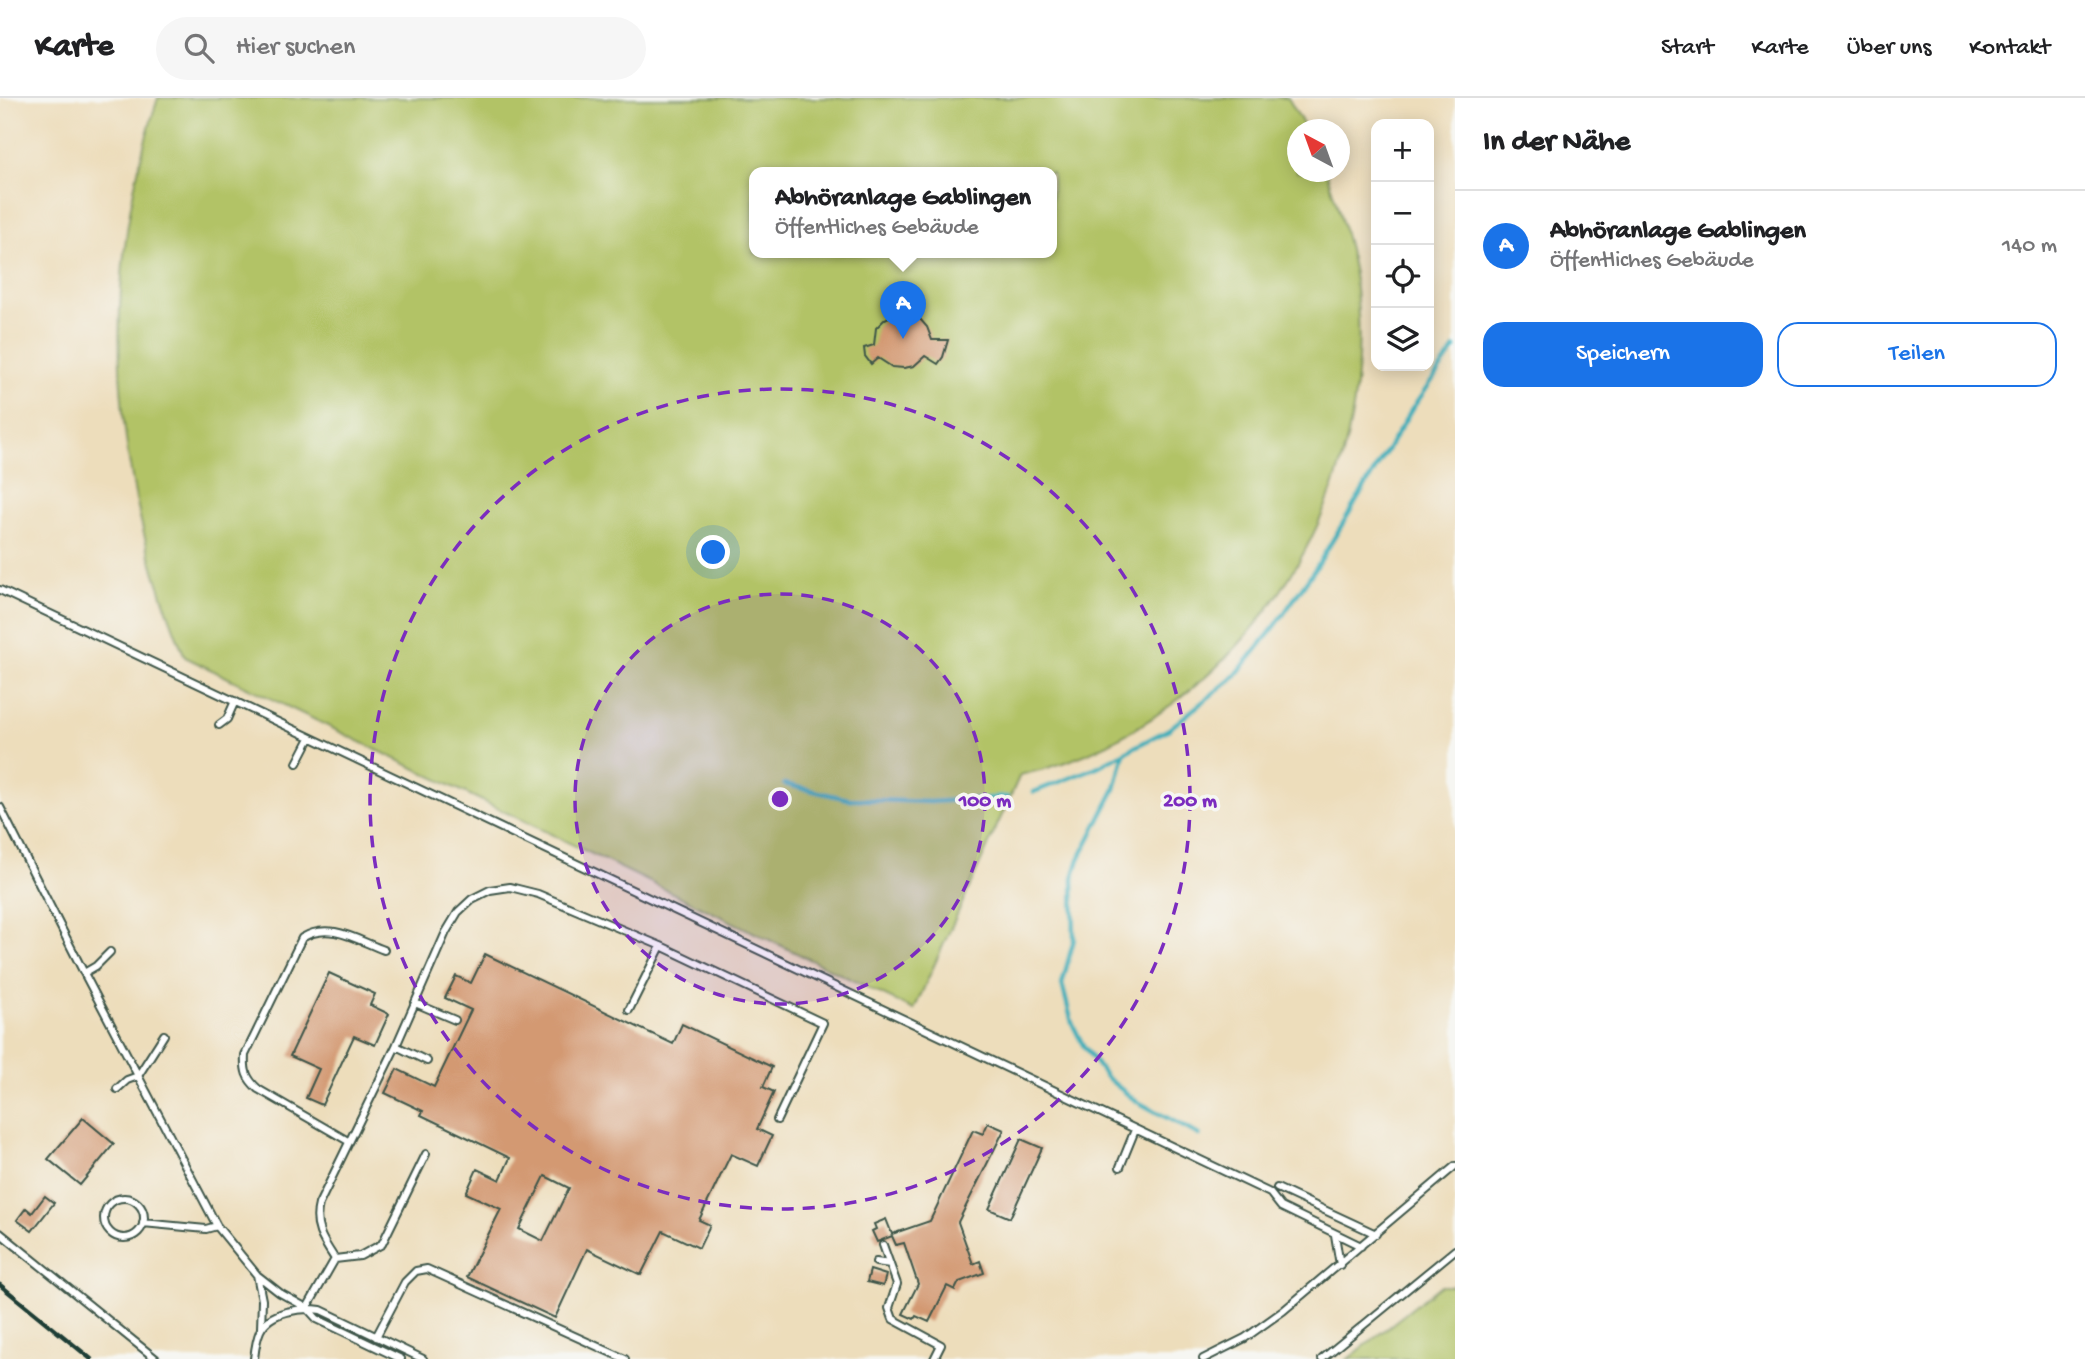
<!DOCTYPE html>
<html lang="de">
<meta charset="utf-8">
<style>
:root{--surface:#fff;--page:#f6f6f6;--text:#202124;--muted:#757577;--line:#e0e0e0;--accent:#1a73e8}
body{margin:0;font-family:"Gochi Hand",sans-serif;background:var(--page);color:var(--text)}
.controls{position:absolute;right:21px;top:21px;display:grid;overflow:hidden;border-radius:14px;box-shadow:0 4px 18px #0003}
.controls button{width:63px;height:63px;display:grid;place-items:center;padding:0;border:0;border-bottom:2px solid var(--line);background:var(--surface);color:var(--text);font:35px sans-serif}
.compass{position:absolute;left:1287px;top:21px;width:63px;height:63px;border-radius:50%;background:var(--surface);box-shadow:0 4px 18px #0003;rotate:319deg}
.you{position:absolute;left:714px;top:455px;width:24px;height:24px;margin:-18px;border:5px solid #fff;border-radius:50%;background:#1a73e8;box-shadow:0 0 0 10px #1a73e833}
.badge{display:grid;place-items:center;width:46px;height:46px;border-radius:50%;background:var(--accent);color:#fff;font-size:23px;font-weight:700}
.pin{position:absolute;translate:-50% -58px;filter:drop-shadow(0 2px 4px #0008)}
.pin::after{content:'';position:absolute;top:37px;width:24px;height:21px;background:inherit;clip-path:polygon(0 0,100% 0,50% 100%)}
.popup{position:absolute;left:749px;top:69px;width:308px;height:91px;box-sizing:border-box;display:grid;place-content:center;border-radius:14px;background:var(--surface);filter:drop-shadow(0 2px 5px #0005);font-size:23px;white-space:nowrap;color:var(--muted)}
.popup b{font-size:26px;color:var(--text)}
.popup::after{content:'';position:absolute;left:50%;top:100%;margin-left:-14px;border:14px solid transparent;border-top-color:var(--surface)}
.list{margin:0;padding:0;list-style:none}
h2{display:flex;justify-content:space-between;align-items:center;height:91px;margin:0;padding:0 28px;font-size:30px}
h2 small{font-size:23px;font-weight:400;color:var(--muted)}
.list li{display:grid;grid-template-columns:46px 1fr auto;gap:21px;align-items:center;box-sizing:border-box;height:112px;padding:0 28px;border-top:2px solid var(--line)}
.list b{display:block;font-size:26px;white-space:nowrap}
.list p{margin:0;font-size:23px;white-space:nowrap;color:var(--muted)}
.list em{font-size:23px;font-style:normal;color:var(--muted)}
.actions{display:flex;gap:14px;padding:21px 28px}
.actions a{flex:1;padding:16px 0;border:2px solid var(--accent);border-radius:21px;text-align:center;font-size:24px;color:var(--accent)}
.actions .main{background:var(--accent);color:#fff}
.icon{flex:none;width:38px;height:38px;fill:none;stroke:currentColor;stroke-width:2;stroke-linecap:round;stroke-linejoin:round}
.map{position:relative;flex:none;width:1455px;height:1261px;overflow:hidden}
header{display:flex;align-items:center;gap:42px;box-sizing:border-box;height:98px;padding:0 35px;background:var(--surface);border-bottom:2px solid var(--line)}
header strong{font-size:33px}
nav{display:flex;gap:38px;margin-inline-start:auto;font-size:24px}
.search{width:490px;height:63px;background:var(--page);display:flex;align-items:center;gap:18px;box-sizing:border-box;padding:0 24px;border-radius:38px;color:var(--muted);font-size:26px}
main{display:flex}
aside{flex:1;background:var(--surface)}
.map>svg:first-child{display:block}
.green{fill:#b2c366;stroke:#68804d;stroke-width:2;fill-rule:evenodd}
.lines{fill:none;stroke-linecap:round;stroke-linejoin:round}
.stream{stroke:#3eaeba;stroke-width:4.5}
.building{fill:#d39972;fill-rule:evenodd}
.service-casing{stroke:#3e5548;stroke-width:10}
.service{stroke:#fff;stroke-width:6}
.rail{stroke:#1f3d34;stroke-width:4.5}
.ring{fill:none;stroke:#7b2cbf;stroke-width:3.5;stroke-dasharray:12 9}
.centre{fill:#7b2cbf;stroke:#f6f6f2;stroke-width:3.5}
.ring-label{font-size:21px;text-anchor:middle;font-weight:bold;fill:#7b2cbf;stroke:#f6f6f2;stroke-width:7;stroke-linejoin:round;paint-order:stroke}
</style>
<header>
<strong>Karte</strong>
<div class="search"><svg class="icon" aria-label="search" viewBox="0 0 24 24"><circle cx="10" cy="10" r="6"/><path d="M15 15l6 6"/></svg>Hier suchen</div>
<nav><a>Start</a><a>Karte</a><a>Über uns</a><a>Kontakt</a></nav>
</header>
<main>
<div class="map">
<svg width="1455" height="1261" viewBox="0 0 1455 1261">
<rect width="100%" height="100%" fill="#f6f6f2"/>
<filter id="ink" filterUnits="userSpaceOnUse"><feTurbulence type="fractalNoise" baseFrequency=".0143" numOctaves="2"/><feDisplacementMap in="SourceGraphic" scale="14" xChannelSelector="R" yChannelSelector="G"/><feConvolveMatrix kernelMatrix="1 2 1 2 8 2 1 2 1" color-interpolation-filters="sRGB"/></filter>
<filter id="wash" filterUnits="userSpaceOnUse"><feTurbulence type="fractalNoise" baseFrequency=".00686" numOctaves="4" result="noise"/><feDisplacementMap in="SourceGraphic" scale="28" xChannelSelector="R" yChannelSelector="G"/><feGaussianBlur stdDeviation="1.57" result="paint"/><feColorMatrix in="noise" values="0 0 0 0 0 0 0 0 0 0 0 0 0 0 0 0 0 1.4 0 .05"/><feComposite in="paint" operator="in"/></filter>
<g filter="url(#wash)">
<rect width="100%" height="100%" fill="#edddbb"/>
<path class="green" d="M 158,0 L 1288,0 L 1306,31 L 1297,32 L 1297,74 L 1326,74 C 1338,107 1348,141 1354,176 C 1377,331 1314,489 1194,589 C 1144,630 1084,664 1020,677 L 914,912 L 185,559 C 110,378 97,187 158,0 ZM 754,75 L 1052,75 L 1052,155 L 754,155 Z
M 1440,1188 L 1455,1188 L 1455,1261 L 1348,1261 Z"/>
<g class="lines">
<path class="stream" d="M 1124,655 L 1115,691 L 1079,761 L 1073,780 L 1074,841 L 1062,886 L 1072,925 L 1083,947 L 1106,979 L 1136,1003 L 1199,1037
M 784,686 L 848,701 L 930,704 L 1007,699
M 1034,694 L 1097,669 L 1169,631 L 1235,578 L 1276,527 L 1317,468 L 1412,311 L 1455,250"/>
</g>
<g id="blocks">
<path class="building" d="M 898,214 L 910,214 L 920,221 L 927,229 L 932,242 L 948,242 L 943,259 L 938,266 L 925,258 L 914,268 L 904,270 L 892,269 L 878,260 L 871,266 L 865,258 L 864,250 L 874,247 L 876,230 L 885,221 Z
M 485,856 L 673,946 L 682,926 L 772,969 L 763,989 L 774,994 L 757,1031 L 772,1038 L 758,1068 L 731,1056 L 699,1122 L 710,1127 L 699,1150 L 663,1133 L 641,1177 L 587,1151 L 555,1220 L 467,1179 L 501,1111 L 466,1095 L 477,1071 L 500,1082 L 510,1060 L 421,1017 L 423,1013 L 385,995 L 397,971 L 434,989 L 471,912 L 445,900 L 456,878 L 471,885 ZM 545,1078 L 569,1090 L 543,1143 L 519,1131 Z
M 329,875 L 375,896 L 370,907 L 389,916 L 375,947 L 354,938 L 322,1007 L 306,1000 L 319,971 L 290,958 Z
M 83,1020 L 114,1046 L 80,1087 L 48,1061 Z
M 988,1025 L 1004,1032 L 958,1124 L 973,1166 L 980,1163 L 984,1175 L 959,1184 L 955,1192 L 947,1188 L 929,1224 L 916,1218 L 914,1221 L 903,1216 L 918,1186 L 904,1145 L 896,1147 L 892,1138 L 877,1144 L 872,1133 L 876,1131 L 874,1126 L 886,1121 L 892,1136 L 930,1123 L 973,1032 L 983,1036 Z
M 1021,1041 L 1042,1050 L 1010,1120 L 989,1111 Z
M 45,1098 L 54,1105 L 32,1133 L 17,1122 L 26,1110 L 32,1115 Z
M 870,1172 L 886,1177 L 883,1188 L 867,1184 Z"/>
</g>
</g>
<g filter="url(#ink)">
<use href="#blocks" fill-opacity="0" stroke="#3e5548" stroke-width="2"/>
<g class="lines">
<defs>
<path id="service" d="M 0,492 L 1270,1095 L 1281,1109 L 1361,1148
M 219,627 L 227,621 L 235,603
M 297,665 L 310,640
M 0,709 L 84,875 L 217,1128 L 257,1177 L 280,1195 L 307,1210 L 317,1221 L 401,1261
M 84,875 L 96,868 L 110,854
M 415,905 L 455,922
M 629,912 L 661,848
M 396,948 L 427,963
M 117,991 L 127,982 L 138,978 L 164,937
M 348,1043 L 258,991 C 246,980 244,973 245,957 L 302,840 C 329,823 357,842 384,852
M 1120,1069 L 1135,1032
M 1277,1090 L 1376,1136
M104 1120a20 20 0 1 1 40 0a20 20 0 1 1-40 0Z
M 143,1125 L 206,1131 L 217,1128
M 0,1135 L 156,1261
M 1335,1137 L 1340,1167
M 883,1147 L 897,1186 L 889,1210 L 893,1221 L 941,1247 L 934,1261
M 335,1161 C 323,1143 313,1129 319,1106 L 396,948 L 446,834 L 458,814 L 472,801 L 490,792 L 510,789 L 538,796 L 661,848 L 823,925 L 777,1022
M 876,1164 L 890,1166
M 257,1177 L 262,1202 L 261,1230
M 307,1210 L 335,1161 L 360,1158 L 382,1146 L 426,1056
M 376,1239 L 405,1184 L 416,1173 L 427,1171 L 625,1261
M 254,1261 C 255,1252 256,1242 260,1233 C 269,1213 302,1209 321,1212 L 423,1261
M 1203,1261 L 1245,1240 L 1283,1213 L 1455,1068
M 1322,1261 L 1455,1152"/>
</defs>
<use href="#service" class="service-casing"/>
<use href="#service" class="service"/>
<path class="rail" d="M 0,1187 L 91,1261"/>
</g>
</g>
<circle cx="780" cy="701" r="205" fill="#7b2cbf" fill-opacity=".12"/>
<g class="ring">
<circle cx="780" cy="701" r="205"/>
<circle cx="780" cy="701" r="410"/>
</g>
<circle cx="780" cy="701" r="10" class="centre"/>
<g class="ring-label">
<text x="985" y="708">100 m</text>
<text x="1190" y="708">200 m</text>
</g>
</svg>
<div class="controls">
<button>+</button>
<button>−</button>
<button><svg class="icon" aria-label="locate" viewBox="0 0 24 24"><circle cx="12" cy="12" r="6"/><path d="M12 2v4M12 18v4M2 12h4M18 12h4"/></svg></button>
<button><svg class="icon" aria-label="layers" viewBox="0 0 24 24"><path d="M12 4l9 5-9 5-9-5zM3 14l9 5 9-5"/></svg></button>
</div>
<svg class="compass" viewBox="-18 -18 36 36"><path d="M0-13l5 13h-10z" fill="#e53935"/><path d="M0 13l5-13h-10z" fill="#757577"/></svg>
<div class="you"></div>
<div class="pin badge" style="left:903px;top:241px">A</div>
<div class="popup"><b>Abhöranlage Gablingen</b>Öffentliches Gebäude</div>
</div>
<aside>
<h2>In der Nähe<small></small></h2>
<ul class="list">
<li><span class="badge">A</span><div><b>Abhöranlage Gablingen</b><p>Öffentliches Gebäude</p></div><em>140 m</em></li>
</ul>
<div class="actions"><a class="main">Speichern</a><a>Teilen</a></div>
</aside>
</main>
